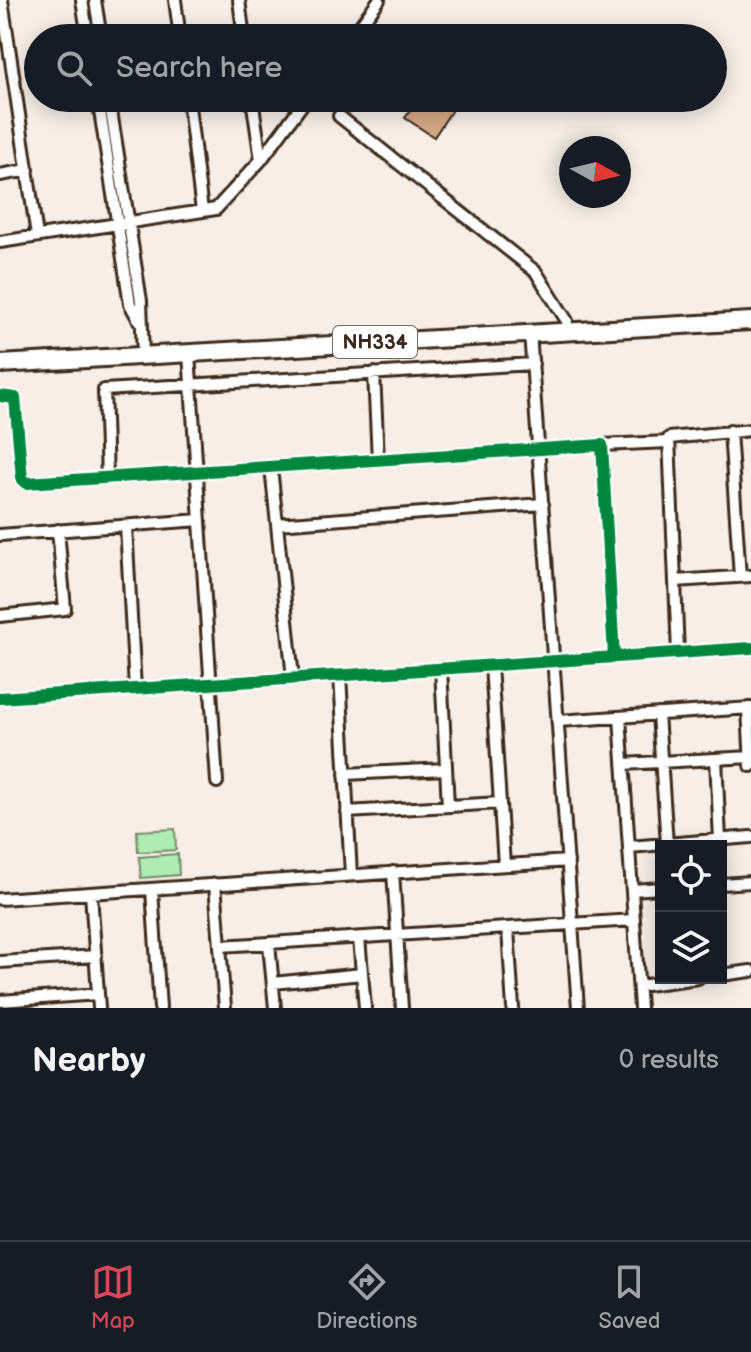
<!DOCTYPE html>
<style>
:root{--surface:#171b24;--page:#242831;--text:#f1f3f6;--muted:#9ea1a6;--line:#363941;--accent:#d1495b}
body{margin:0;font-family:"Balsamiq Sans",sans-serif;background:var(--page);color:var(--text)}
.controls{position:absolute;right:24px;bottom:24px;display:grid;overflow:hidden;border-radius:0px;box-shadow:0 4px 20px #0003}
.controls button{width:72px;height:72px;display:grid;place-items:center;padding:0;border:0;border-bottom:2px solid var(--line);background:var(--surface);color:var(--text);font:40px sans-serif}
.compass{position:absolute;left:559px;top:136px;width:72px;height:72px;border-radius:50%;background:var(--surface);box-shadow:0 4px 20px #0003;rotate:98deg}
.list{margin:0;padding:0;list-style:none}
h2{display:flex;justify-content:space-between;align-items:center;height:104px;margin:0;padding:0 32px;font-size:34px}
h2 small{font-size:26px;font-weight:400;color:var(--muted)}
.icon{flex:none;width:44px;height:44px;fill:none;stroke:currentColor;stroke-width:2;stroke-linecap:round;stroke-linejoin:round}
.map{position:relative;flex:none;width:751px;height:1008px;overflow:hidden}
.search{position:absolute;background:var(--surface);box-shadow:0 4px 20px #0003;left:24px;right:24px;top:24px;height:88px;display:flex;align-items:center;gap:20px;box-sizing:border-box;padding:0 28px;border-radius:44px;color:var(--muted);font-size:30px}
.sheet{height:232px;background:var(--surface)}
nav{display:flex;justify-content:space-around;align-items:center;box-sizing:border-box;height:112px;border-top:2px solid var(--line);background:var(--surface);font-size:22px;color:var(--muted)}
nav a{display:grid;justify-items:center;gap:4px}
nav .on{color:var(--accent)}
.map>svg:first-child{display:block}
.green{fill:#aeecb3;stroke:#748b68;stroke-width:2}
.building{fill:#d4a985;stroke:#3b2a1e;stroke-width:2}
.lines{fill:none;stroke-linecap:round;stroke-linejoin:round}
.minor-casing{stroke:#3b2a1e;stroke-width:16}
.highway-casing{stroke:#3b2a1e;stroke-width:22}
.minor{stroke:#fff;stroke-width:10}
.highway{stroke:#fff;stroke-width:16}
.cycleway-casing{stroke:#fff;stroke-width:17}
.cycleway{stroke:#00873e;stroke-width:12}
.labels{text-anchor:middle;stroke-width:6;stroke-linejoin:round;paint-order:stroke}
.shield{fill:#fff;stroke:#766a62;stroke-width:2}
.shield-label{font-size:20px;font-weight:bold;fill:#3b2a1e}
</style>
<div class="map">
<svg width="751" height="1008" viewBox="0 0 751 1008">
<rect width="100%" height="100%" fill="#f6eee7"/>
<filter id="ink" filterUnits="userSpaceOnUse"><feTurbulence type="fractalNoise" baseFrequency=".0125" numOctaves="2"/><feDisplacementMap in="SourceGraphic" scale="16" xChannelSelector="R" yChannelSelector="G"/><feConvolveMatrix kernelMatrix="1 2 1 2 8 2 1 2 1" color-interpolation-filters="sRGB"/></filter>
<g filter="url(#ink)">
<path class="green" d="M 175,829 L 176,850 L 138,852 L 137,831 Z
M 178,854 L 179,875 L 141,878 L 139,857 Z"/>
<path class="building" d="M 419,98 L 434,98 L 452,110 L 434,137 L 405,118 Z"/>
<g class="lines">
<defs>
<path id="minor" d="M 2,0 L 37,236
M 82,0 L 88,38
M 95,0 L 101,38
M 175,0 L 180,38
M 239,0 L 244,38
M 351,38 L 379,0
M 98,98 L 130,304 L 140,322
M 109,98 L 141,301 L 143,356
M 188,98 L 202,211
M 252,98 L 261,160
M 339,116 L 536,272 L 567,321
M 0,175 L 28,170
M 0,242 L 216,209 L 261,160 L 307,98
M 530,332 L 578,1008
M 189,353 L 217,782
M 374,373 L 378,460
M 0,396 L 15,398 L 22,479 L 27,483 L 602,445 L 614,657
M 730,431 L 740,577
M 602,445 L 668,442
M 271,467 L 293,678
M 107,478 L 104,390 L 533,364
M 277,524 L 543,504
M 126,526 L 135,689
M 0,535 L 200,520
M 675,581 L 751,576
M 0,616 L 65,609 L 58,530
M 678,653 L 669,438 L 751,430
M 491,665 L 504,865
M 441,668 L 448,806
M 340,675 L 351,875
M 0,698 L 751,648
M 748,708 L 751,766
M 658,714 L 667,844
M 620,717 L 640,1008
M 558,721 L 751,708
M 716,759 L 720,840
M 623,764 L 751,757
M 345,774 L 446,769
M 347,812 L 500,803
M 629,847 L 751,837
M 393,872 L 402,1008
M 215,884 L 225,1008
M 721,884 L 751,882
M 152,890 L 160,1008
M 632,890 L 661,888
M 91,893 L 99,1008
M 0,899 L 568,861
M 508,929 L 513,1008
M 359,938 L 365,1008
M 269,944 L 275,1008
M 220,946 L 634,920
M 0,962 L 96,956
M 721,975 L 751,971
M 273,983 L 362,974
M 639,986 L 698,978
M 0,1001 L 98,994"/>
<path id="highway" d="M 0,364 L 751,321"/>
</defs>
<use href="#minor" class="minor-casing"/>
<use href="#highway" class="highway-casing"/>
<use href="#minor" class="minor"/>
<use href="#highway" class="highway"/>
<defs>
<path id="cycleway" d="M 0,396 L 15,398 L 22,479 L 27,483 L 602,445 L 614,657
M 0,698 L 751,648"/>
</defs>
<use href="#cycleway" class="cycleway-casing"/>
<use href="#cycleway" class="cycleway"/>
</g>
</g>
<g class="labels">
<rect class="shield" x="333" y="326" width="84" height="32" rx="6"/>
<g class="shield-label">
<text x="375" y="349">NH334</text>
</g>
</g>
</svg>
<div class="controls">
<button><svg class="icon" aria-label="locate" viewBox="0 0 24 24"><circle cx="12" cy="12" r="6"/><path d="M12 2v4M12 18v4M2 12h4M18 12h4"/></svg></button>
<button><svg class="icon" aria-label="layers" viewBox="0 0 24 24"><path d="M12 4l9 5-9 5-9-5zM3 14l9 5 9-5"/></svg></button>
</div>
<svg class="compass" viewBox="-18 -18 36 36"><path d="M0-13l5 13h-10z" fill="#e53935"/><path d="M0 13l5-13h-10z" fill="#9ea1a6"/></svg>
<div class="search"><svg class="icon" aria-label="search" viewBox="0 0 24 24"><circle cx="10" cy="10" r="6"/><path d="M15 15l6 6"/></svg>Search here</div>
</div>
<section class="sheet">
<h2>Nearby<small>0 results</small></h2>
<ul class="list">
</ul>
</section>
<nav>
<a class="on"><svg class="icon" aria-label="map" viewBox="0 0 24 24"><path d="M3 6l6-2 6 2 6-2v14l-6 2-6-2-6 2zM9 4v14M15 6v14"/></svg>Map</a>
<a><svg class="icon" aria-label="directions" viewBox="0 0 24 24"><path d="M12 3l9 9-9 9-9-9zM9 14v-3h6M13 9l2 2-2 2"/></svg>Directions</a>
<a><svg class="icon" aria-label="saved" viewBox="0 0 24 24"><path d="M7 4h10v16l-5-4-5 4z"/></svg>Saved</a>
</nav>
